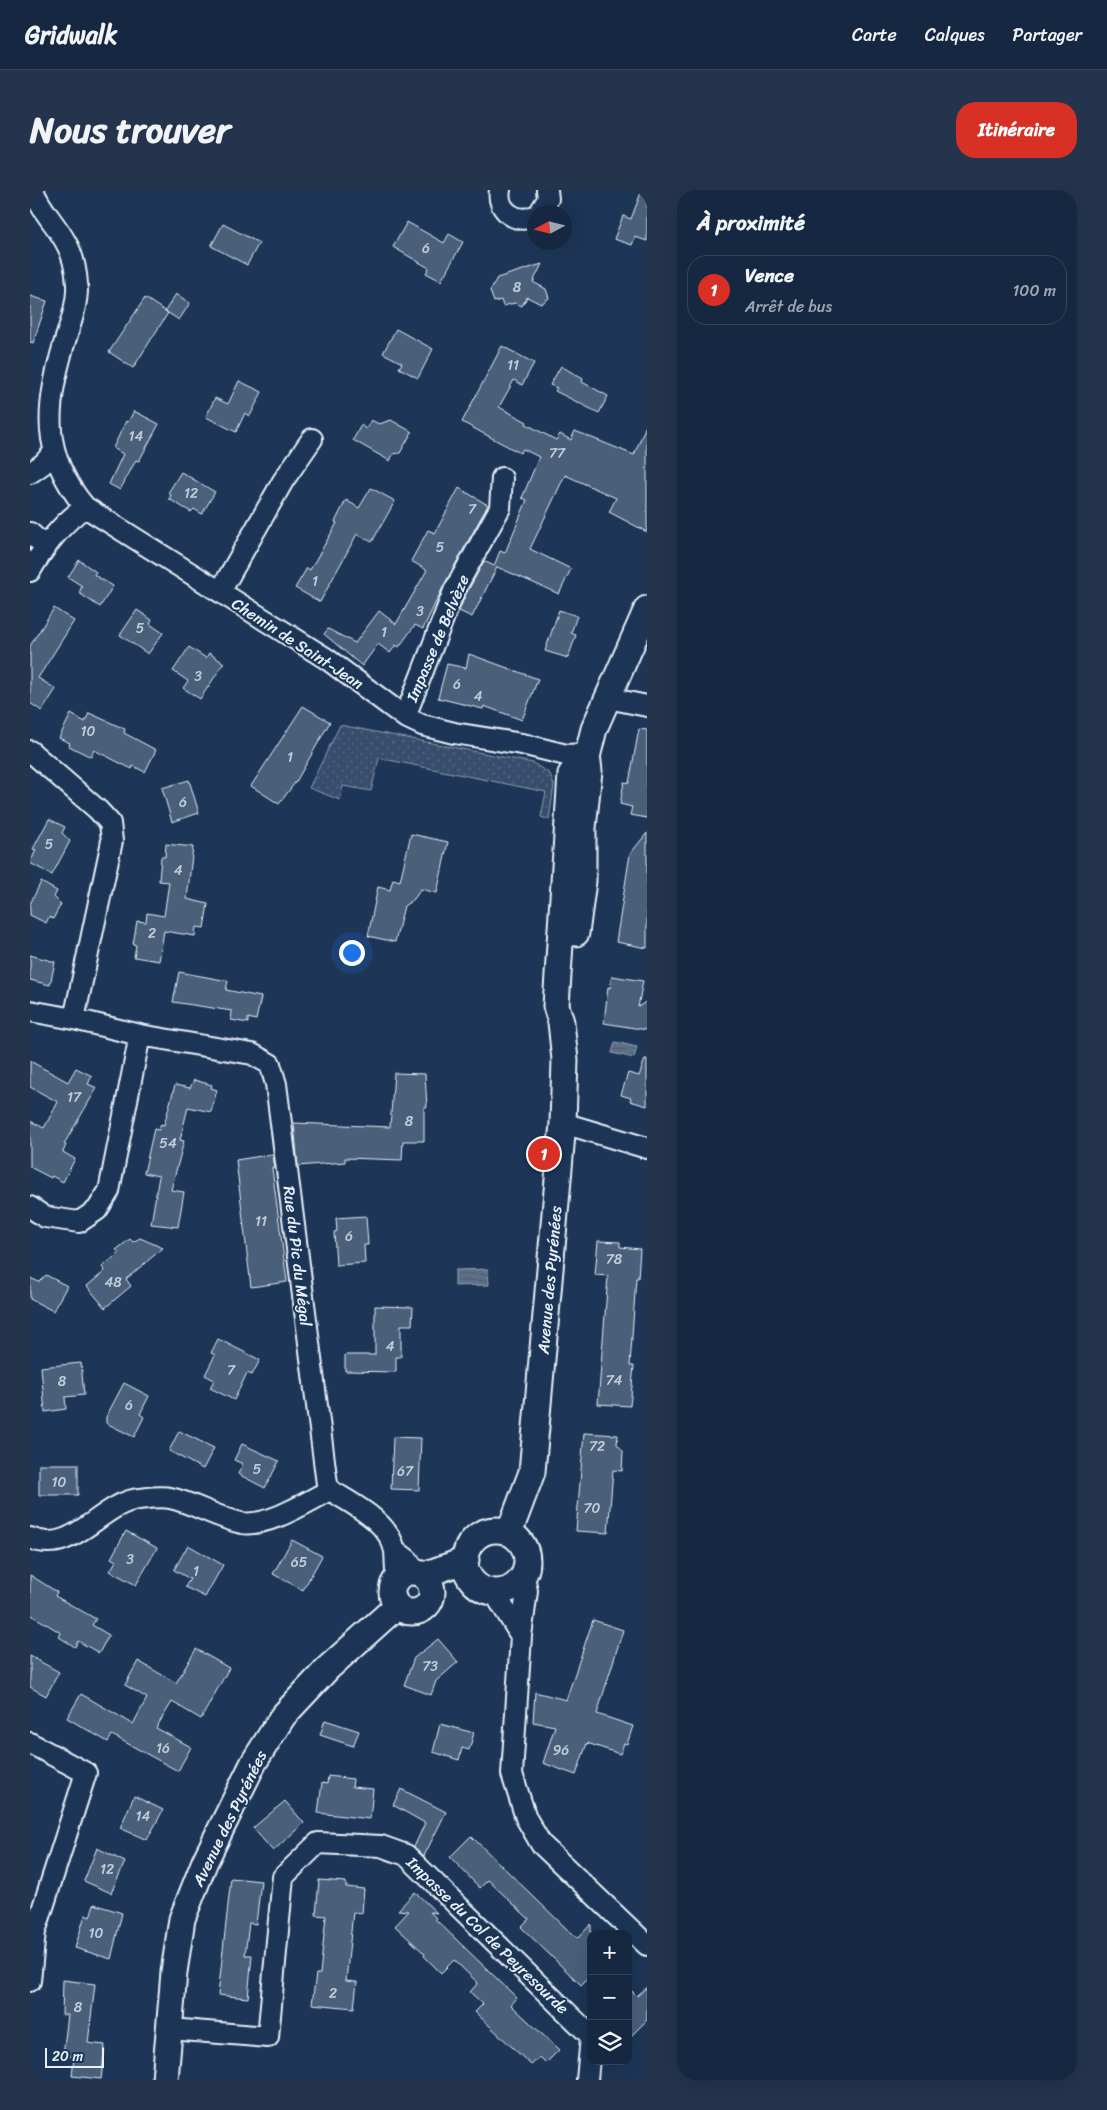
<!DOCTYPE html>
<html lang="fr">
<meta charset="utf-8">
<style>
:root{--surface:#162841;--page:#23344c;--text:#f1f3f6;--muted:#9ea6b1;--line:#35445a;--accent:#d93025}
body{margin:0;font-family:Sriracha,sans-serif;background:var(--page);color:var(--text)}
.controls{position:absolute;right:15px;bottom:15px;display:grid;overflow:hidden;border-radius:10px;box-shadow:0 5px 20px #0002}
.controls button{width:45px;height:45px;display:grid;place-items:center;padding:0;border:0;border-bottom:1px solid var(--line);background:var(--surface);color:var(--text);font:25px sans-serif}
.compass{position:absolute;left:497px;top:15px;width:45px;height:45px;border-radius:50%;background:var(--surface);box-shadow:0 5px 20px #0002;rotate:263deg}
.scale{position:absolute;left:15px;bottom:12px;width:59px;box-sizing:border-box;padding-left:5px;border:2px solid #e8f1f8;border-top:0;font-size:14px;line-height:18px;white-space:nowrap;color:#e8f1f8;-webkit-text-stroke:4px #1d3557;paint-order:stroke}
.you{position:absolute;left:321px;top:762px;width:18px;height:18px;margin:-12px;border:4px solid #fff;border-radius:50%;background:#1a73e8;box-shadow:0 0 0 8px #1a73e833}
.badge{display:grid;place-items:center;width:32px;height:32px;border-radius:50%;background:var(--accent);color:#fff;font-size:16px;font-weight:700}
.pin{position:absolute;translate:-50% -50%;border:2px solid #fff;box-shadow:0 1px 5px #0006}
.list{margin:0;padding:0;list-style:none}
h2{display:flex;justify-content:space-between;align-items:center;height:65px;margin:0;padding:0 20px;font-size:21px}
h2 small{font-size:16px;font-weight:400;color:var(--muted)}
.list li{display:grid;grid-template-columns:32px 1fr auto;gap:15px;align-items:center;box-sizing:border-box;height:70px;margin:0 10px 10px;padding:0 10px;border:1px solid var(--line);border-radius:20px}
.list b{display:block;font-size:19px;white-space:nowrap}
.list p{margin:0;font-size:16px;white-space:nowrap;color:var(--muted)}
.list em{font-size:16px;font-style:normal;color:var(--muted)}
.icon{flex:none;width:28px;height:28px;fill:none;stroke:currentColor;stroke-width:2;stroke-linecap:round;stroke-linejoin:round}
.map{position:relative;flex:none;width:617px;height:1890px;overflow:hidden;border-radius:20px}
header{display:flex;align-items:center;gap:30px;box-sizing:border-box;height:70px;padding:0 25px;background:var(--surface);border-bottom:1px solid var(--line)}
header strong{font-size:24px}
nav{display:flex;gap:28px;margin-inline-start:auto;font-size:18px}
.intro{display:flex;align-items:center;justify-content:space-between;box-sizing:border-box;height:120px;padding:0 30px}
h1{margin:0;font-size:35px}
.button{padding:12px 22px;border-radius:20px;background:var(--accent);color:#fff;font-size:18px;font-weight:700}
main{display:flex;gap:30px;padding:0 30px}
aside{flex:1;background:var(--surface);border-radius:20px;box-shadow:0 5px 20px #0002}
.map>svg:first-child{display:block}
.grass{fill:url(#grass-dots);stroke:#909fb2}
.water{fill:url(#water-rules);stroke:#95a4b5}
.building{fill:#495e7a;stroke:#e8f1f8}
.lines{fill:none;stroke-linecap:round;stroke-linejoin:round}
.minor-casing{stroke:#e8f1f8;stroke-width:24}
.major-casing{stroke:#e8f1f8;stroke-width:29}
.minor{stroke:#1d3557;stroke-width:20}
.major{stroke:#1d3557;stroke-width:25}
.labels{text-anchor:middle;stroke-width:4;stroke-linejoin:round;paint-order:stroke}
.number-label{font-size:14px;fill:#c0ccd8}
.street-label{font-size:16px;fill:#e8f1f8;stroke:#1d3557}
</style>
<header>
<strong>Gridwalk</strong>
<nav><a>Carte</a><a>Calques</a><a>Partager</a></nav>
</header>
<div class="intro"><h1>Nous trouver</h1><a class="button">Itinéraire</a></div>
<main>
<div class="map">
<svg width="617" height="1890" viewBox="0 0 617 1890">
<defs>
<pattern id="grass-dots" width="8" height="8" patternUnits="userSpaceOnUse" patternTransform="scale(1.25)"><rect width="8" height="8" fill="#374d6c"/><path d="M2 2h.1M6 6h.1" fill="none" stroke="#546782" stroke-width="1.8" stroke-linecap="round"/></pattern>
<pattern id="water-rules" width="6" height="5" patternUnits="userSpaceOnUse" patternTransform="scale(1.25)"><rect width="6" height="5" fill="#5d7089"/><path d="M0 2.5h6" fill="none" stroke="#505a66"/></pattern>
</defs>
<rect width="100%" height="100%" fill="#1d3557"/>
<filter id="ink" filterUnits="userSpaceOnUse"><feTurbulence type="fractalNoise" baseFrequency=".02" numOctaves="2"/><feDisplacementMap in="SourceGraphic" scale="10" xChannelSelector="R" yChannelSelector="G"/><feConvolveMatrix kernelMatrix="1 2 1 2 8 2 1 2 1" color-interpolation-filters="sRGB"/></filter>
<g filter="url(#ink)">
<path class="grass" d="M 310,535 L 503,573 L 520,584 L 524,595 L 519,630 L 511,627 L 516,602 L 349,568 L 341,601 L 313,596 L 310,610 L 279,598 Z"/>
<path class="water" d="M 585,852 L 607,857 L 604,868 L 582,863 Z
M 458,1079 L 459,1095 L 425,1096 L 425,1080 Z"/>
<path class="building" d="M 612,0 L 617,0 L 617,51 L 605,47 L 602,55 L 584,49 L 593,26 L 601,29 Z
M 377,32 L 414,53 L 419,44 L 433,52 L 411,91 L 396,83 L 399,78 L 363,57 Z
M 193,34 L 229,53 L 217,75 L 181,56 Z
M 512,74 L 503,92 L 516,99 L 519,108 L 511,114 L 497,107 L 492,116 L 485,113 L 473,116 L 471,110 L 464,112 L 460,101 L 467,88 Z
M 146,104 L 160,113 L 149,130 L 135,121 Z
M 0,106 L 17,111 L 3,153 L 0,152 Z
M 115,108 L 138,123 L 103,178 L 79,162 Z
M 366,139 L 403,159 L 388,188 L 369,178 L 372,173 L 353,163 Z
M 472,156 L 504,173 L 492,195 L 484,190 L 469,217 L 497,232 L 496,234 L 526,250 L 530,244 L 541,250 L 545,241 L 604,265 L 617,233 L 617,342 L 579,322 L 586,308 L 535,285 L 500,359 L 541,379 L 529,404 L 467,377 L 442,427 L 429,421 L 435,406 L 454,371 L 464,376 L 470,361 L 475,363 L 497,310 L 492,308 L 509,267 L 493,259 L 490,263 L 432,232 Z
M 531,176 L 553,189 L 552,192 L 578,206 L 569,223 L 525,201 L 527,198 L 520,195 Z
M 209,191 L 232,202 L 220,226 L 215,223 L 206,242 L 176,227 L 185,208 L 198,214 Z
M 104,221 L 129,234 L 109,271 L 106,270 L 90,300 L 79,294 L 93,264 L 83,258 L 96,231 L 98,232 Z
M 341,230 L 349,234 L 361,230 L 382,242 L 370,263 L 363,264 L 360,271 L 323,250 L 331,235 L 336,239 Z
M 151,282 L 185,302 L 172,324 L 164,319 L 161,322 L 139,309 L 141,305 L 138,303 Z
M 341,298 L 365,311 L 342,352 L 327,344 L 290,412 L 265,398 L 277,378 L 280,380 L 307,333 L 305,332 L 316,310 L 329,318 Z
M 429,298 L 458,315 L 414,395 L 393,439 L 385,435 L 369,457 L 366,455 L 360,463 L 348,454 L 332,476 L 294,444 L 298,439 L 325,453 L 349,421 L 366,434 L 397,380 L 381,371 L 398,340 L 405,343 Z
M 49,370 L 66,382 L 64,385 L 83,396 L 70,417 L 49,403 L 52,396 L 38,387 Z
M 24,418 L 44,431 L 8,488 L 26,499 L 12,521 L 0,513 L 0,456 Z
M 107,420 L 122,430 L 120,434 L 133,443 L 118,464 L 90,445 Z
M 529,420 L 547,426 L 541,443 L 546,445 L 538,468 L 515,461 Z
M 159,457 L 176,468 L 179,463 L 194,473 L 170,509 L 153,498 L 158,491 L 143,481 Z
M 439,464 L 508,489 L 492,530 L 454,516 L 453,519 L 408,508 L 417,474 L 436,478 Z
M 273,516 L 300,532 L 267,590 L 249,614 L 221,596 Z
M 59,523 L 95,539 L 94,543 L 126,560 L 115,582 L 103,576 L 102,579 L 64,560 L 61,567 L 39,556 L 40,553 L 29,548 L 41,524 L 55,532 Z
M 609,539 L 617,540 L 617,628 L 600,625 L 602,617 L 590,614 L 594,592 L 599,593 Z
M 159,590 L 169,623 L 142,632 L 132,598 Z
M 19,629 L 35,637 L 32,643 L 40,651 L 22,685 L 0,673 L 6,660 L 3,659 Z
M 617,643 L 617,758 L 586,752 L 600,664 Z
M 381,644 L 418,652 L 407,703 L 391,699 L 384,709 L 374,716 L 365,752 L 338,746 L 348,697 L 360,700 L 363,689 L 370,691 Z
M 136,654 L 163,657 L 157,709 L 178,714 L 174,738 L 166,737 L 165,746 L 134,741 L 129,771 L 104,767 L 106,755 L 103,754 L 107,731 L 116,732 L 117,723 L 134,726 L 139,692 L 129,691 L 131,667 L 135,667 Z
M 11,692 L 27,701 L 24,707 L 31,714 L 23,729 L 19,727 L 16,733 L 0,725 L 0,714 Z
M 0,765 L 25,772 L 20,795 L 0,790 Z
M 149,782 L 198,791 L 196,800 L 231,807 L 226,830 L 218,828 L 218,833 L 201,830 L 202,821 L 143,812 Z
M 582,786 L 613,791 L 608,817 L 617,811 L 617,840 L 574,833 L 578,797 L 580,798 Z
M 615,869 L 617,869 L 617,916 L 600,911 L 601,908 L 591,905 L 598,883 L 609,886 Z
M 0,871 L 38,892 L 46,878 L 62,886 L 58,894 L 67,898 L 34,954 L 36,955 L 33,962 L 45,969 L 33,992 L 22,986 L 21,988 L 0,977 L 0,931 L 14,938 L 28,912 L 0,897 Z
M 364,883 L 395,884 L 397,917 L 394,917 L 394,951 L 373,951 L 372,970 L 315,968 L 315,972 L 268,976 L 264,933 L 360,937 Z
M 164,890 L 182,895 L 181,898 L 187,900 L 181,922 L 158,917 L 150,950 L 154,951 L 141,1000 L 154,1002 L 148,1037 L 121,1034 L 129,986 L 114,983 L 124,939 L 129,940 L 131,934 L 134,935 L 145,895 L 160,898 Z
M 238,965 L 243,965 L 245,978 L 242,978 L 257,1092 L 221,1097 L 206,970 Z
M 336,1026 L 338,1055 L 334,1055 L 335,1073 L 306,1075 L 304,1042 L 307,1041 L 306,1028 Z
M 110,1048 L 133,1058 L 96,1089 L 101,1096 L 75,1118 L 57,1096 L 75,1081 L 72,1077 L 89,1063 L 86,1060 L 100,1049 L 103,1052 Z
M 568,1051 L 590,1052 L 590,1057 L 610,1059 L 608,1088 L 606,1088 L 600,1176 L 604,1176 L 600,1216 L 568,1214 L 578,1086 L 565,1085 Z
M 16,1085 L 37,1096 L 23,1121 L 0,1109 L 0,1088 L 9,1092 Z
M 345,1116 L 383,1117 L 382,1135 L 371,1135 L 371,1167 L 366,1167 L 366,1182 L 315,1181 L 315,1165 L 345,1165 Z
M 188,1149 L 230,1170 L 222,1185 L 217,1183 L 204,1210 L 180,1198 L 184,1190 L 175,1185 L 185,1165 L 181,1163 Z
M 51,1173 L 54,1205 L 35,1207 L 36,1219 L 15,1222 L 11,1177 Z
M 94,1193 L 119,1206 L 110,1224 L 114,1227 L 104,1247 L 76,1233 L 76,1227 Z
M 149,1241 L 184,1258 L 173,1279 L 139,1261 Z
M 554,1243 L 588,1245 L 587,1254 L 593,1261 L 592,1281 L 583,1280 L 578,1343 L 546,1341 Z
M 363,1247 L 391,1248 L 389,1300 L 361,1299 Z
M 212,1254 L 249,1271 L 235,1298 L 208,1284 L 213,1274 L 204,1270 Z
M 9,1274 L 48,1274 L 48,1305 L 9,1305 Z
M 96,1341 L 127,1358 L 106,1395 L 80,1381 L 86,1371 L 81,1368 Z
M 262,1350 L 292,1366 L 273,1400 L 243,1384 Z
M 158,1355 L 193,1375 L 175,1407 L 155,1397 L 160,1389 L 144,1380 Z
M 0,1385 L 27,1402 L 25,1406 L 66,1429 L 62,1435 L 79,1445 L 69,1463 L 48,1451 L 45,1457 L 29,1447 L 31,1443 L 0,1424 Z
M 563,1430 L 593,1440 L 567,1524 L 603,1536 L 597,1554 L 594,1553 L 590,1564 L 557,1553 L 546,1585 L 513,1573 L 525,1536 L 503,1532 L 505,1502 L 536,1510 Z
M 408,1449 L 428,1472 L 406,1491 L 401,1505 L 374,1495 L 384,1468 Z
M 166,1459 L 199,1478 L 171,1529 L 142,1512 L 126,1538 L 161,1557 L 148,1581 L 82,1545 L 78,1552 L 37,1528 L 51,1504 L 103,1534 L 117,1508 L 95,1495 L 108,1471 L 146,1493 Z
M 0,1466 L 29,1482 L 16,1506 L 0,1497 Z
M 295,1530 L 329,1541 L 323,1556 L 290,1545 Z
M 410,1534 L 444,1543 L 439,1560 L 432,1558 L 429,1570 L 403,1562 Z
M 298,1586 L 323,1589 L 322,1597 L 343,1599 L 340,1629 L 288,1623 L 292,1593 L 297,1594 Z
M 371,1599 L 416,1622 L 394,1666 L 384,1657 L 395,1633 L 363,1615 Z
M 104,1606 L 133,1620 L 117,1650 L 90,1638 Z
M 255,1611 L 274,1633 L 243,1661 L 223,1638 Z
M 441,1646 L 542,1744 L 548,1748 L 561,1734 L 561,1785 L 551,1795 L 491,1737 L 499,1729 L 458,1690 L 450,1698 L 420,1667 Z
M 67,1658 L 95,1672 L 81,1703 L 54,1691 Z
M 201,1688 L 231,1691 L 226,1734 L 219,1733 L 215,1765 L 222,1765 L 218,1808 L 188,1805 Z
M 289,1690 L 316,1692 L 316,1697 L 334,1699 L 332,1723 L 323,1722 L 316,1791 L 327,1792 L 324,1818 L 282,1814 L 286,1784 L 290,1784 L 296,1726 L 286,1725 Z
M 385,1702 L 407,1723 L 400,1722 L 406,1728 L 405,1729 L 487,1808 L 481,1815 L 529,1860 L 516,1873 L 510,1867 L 501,1875 L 445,1822 L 453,1814 L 440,1802 L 448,1793 L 424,1770 L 411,1783 L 394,1766 L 395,1764 L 365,1736 L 379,1721 L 368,1720 Z
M 64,1714 L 92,1723 L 81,1769 L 45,1758 L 55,1725 L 60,1727 Z
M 33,1790 L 65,1794 L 58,1853 L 75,1855 L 71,1889 L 42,1886 L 44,1867 L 33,1865 L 38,1825 L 32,1825 Z
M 598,1797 L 607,1806 L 617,1797 L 617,1830 L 598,1849 Z"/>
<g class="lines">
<defs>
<path id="minor" d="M 3,0 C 10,19 25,33 35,51 C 43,64 46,79 47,94 C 48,114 40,135 34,154 C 16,217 10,263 55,317 L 297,469 L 375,527 L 392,535 L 424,543 L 492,554 L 536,565 L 557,564
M 470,0 C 466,20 487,35 504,26
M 510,22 L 518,9 L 517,0
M 0,283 L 13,274 L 24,262
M 0,343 L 15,356
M 0,381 C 15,356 31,334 55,317
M 190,402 L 253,291 L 282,249
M 578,508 L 617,516
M 375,527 L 424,401 L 470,318 L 472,288
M 0,561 L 68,620 L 80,633 L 82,651 L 44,829
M 0,821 L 44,829 L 110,845 L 222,864 L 240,874 L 246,894 L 297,1294 L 300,1300 C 322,1314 359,1331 365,1361 C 366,1370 365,1379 367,1388
M 533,933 L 617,958
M 0,1017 L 15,1027 L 49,1032 L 67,1020 L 79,1001 L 110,845
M 0,1348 C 43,1367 70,1313 109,1309 C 118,1308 131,1306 140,1308 C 164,1313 187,1328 212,1333 C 238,1337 277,1312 300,1300
M 365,1360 L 378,1370 L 385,1382
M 494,1386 L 497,1401 L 491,1446 L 482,1584 L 496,1628 L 511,1654 L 617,1755
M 464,1402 L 491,1446
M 0,1553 L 56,1583 L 5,1742 L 0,1791
M 140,1839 L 238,1847 L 253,1687 L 288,1653 L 351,1656 L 376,1665 L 561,1846
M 557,1890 L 561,1847"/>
<path id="major" d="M 554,579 L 564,539 L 617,419
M 546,743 L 553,691 L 553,638 L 559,581 L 557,564
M435 1371a31 31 0 1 1 62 0a31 31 0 1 1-62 0Z
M 479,1343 L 502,1282 L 533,933 L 535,870 L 531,832 L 526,816 L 541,584 L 557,564
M362 1402a20 20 0 1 1 40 0a20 20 0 1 1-40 0Z
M 394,1385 L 436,1370
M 135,1890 L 144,1782 L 152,1729 L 175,1671 L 224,1572 L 253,1526 L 298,1478 L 367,1416"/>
</defs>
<use href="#minor" class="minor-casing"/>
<use href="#major" class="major-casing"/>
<use href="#minor" class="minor"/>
<use href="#major" class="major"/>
</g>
</g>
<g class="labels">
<g class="number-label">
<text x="396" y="63">6</text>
<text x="487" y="102">8</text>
<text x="483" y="180">11</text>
<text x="106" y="251">14</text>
<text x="527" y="268">77</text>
<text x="161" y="308">12</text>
<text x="442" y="324">7</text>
<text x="410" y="362">5</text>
<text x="285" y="396">1</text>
<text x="390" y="426">3</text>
<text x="110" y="443">5</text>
<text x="354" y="447">1</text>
<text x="168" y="491">3</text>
<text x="427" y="499">6</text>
<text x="448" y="511">4</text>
<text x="58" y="546">10</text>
<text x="260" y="572">1</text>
<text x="153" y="617">6</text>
<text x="19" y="659">5</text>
<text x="148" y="685">4</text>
<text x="122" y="748">2</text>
<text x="44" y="912">17</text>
<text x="379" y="936">8</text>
<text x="138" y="958">54</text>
<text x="231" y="1036">11</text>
<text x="319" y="1051">6</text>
<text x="584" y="1074">78</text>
<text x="83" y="1097">48</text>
<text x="360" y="1161">4</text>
<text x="201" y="1185">7</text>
<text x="584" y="1195">74</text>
<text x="32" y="1196">8</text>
<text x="99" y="1220">6</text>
<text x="567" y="1261">72</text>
<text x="227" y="1284">5</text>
<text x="375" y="1286">67</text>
<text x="29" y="1297">10</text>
<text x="562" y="1323">70</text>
<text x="100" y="1374">3</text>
<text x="269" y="1377">65</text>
<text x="166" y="1386">1</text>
<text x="400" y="1481">73</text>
<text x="133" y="1563">16</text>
<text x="531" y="1565">96</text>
<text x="113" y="1631">14</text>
<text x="77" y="1684">12</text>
<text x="66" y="1748">10</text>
<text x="303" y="1808">2</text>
<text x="48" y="1822">8</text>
</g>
<g class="street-label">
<text transform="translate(407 448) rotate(-67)" y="6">Impasse de Belvèze</text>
<text transform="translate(268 453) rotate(33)" y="6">Chemin de Saint-Jean</text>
<text transform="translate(268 1066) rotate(83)" y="6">Rue du Pic du Mégal</text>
<text transform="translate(519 1090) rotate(-85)" y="6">Avenue des Pyrénées</text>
<text transform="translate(199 1628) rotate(-64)" y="6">Avenue des Pyrénées</text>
<text transform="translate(458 1745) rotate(44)" y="6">Impasse du Col de Peyresourde</text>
</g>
</g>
</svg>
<div class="controls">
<button>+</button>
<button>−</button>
<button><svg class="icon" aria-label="layers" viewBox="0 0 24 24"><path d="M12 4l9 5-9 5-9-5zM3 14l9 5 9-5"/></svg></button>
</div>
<svg class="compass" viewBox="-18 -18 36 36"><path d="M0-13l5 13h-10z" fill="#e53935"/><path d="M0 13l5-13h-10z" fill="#9ea6b1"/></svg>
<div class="scale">20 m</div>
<div class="you"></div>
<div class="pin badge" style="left:514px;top:964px">1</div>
</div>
<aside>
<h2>À proximité<small></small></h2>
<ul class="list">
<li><span class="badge">1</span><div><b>Vence</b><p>Arrêt de bus</p></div><em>100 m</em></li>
</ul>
</aside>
</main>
